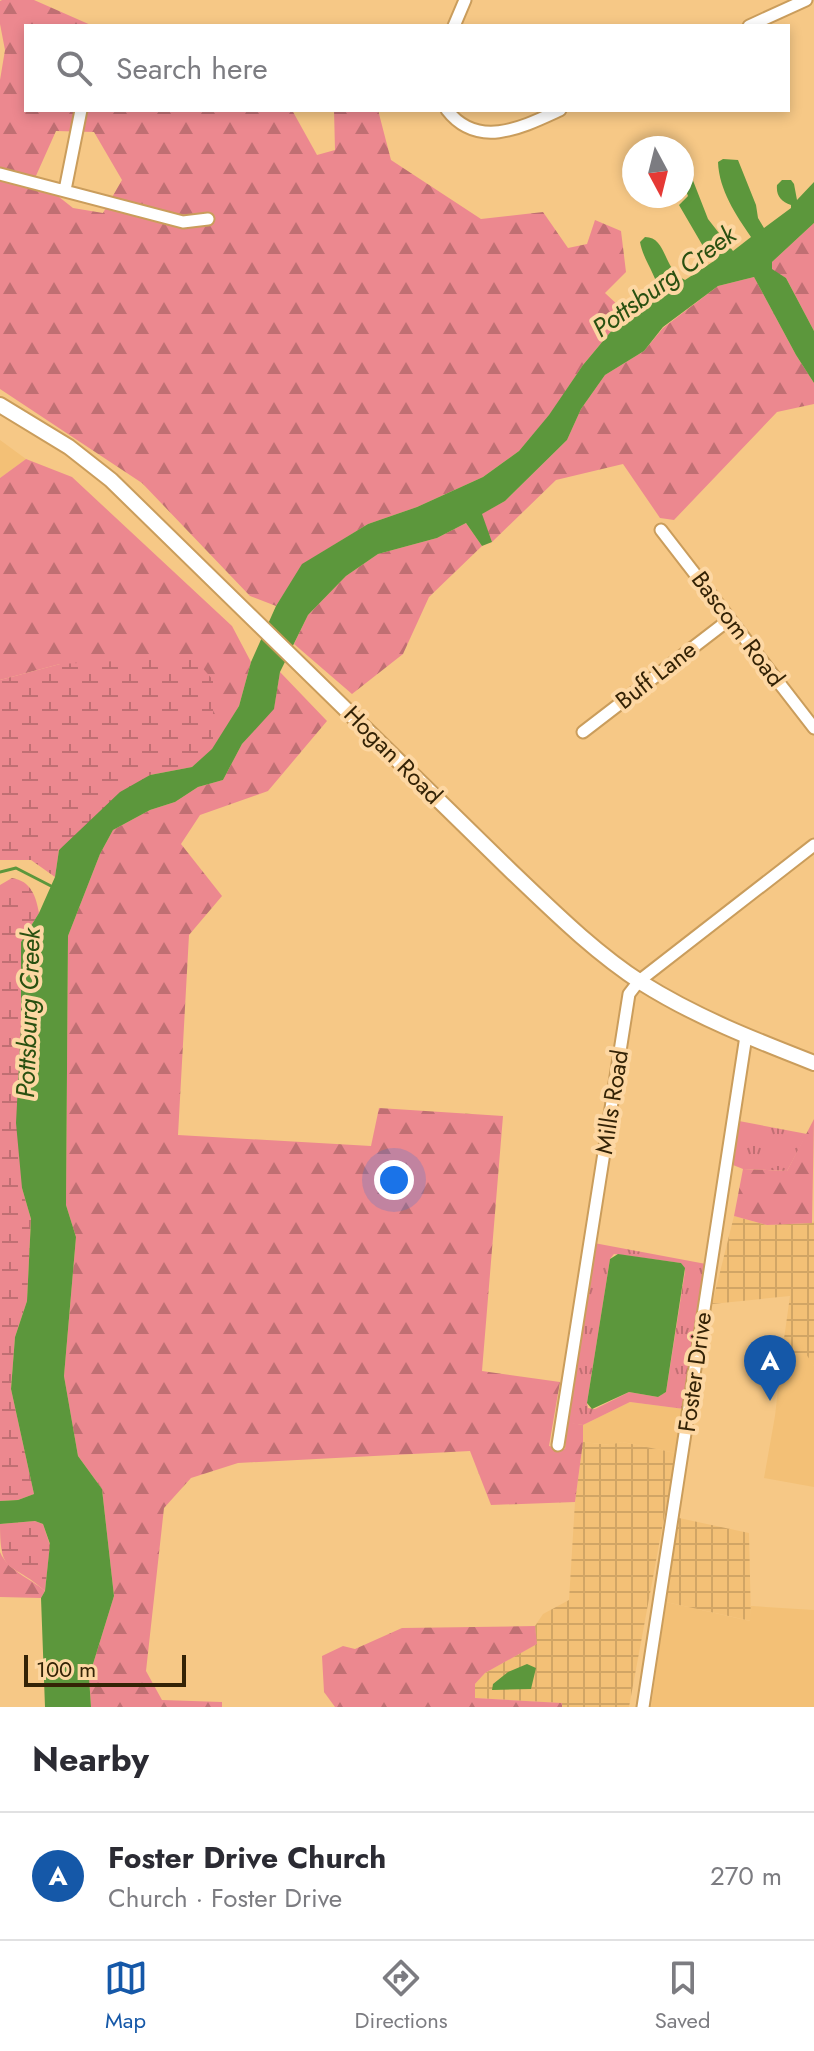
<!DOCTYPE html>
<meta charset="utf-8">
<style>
:root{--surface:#fff;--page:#f7f7f7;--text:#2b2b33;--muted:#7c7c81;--line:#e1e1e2;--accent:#1558a8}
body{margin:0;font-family:Jost,sans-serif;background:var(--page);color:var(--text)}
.compass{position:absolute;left:622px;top:136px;width:72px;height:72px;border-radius:50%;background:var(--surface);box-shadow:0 4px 12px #0003;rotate:173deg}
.scale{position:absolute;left:24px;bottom:20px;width:162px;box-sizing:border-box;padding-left:8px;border:4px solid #342306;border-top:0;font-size:22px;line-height:28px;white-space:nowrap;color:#342306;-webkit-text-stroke:6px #fdd7a3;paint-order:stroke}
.you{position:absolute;left:394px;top:1180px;width:28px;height:28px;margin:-20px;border:6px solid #fff;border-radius:50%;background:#1a73e8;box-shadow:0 0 0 12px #1a73e833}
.badge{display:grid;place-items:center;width:52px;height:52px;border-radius:50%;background:var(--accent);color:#fff;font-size:26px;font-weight:700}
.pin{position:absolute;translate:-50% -66px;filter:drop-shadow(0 2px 4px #0008)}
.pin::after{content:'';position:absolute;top:42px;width:28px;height:24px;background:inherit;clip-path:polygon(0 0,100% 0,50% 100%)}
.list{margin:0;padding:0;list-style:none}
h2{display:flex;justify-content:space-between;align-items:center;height:104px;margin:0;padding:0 32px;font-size:34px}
h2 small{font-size:26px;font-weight:400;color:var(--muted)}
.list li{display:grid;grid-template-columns:52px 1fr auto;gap:24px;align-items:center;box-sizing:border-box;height:128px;padding:0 32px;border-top:2px solid var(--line)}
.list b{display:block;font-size:30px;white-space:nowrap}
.list p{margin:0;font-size:26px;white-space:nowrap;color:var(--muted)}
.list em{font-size:26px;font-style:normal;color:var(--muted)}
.icon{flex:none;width:44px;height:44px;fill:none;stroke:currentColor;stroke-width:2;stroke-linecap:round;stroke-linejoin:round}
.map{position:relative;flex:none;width:814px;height:1707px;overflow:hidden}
.search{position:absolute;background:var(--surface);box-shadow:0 4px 12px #0003;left:24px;right:24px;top:24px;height:88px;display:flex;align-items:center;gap:20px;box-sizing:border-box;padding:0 28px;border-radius:0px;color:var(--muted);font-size:30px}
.sheet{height:232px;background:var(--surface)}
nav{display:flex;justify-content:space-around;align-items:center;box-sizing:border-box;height:112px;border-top:2px solid var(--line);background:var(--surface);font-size:22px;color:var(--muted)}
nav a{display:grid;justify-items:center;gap:4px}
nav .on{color:var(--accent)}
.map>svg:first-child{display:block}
.built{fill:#f3c076}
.industrial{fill:url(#industrial-grid)}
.grass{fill:url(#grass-tufts);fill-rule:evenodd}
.forest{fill:url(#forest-firs);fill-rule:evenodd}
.wetland{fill:url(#wetland-marsh)}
.water{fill:#5c973c}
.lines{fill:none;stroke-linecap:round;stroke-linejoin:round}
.stream{stroke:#5c973c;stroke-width:3}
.minor-casing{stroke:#ca9d5c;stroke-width:15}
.major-casing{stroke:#ca9d5c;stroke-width:18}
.minor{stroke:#fff;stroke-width:11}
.major{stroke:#fff;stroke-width:14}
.labels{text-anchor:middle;stroke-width:8;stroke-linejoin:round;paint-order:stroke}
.street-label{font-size:24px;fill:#342306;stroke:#fdd7a3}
.water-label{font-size:26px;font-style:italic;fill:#295011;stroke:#fdd7a3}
</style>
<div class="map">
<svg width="814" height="1707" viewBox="0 0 814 1707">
<defs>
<pattern id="industrial-grid" width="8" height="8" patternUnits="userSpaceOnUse" patternTransform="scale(2)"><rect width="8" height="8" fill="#f3c076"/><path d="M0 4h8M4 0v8" fill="none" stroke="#d1a565"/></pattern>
<pattern id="grass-tufts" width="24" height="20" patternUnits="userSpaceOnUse" patternTransform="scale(2)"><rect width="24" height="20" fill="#ec888f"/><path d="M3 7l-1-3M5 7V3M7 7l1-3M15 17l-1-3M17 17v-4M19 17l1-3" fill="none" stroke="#c06f73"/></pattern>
<pattern id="forest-firs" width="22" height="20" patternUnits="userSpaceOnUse" patternTransform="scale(2)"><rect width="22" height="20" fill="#ec888f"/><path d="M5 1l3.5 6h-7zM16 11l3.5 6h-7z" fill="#c06f73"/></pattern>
<pattern id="wetland-marsh" width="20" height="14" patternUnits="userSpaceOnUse" patternTransform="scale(2)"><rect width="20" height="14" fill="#ec888f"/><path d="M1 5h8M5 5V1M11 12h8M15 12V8" fill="none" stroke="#c06f73"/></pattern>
</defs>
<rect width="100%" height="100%" fill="#f6c886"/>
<path class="built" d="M 0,440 L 26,459 L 0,478 Z
M 782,1353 L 807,1354 L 814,1366 L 814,1487 L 764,1478 L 775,1416 Z
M 630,1402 L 684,1409 L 676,1453 L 622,1442 L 610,1445 L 583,1442 L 583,1425 Z
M 666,1602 L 750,1621 L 751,1606 L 814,1610 L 814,1707 L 651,1707 Z"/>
<path class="industrial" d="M 734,1216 L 767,1225 L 812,1223 L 814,1221 L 814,1366 L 806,1354 L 782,1353 L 790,1296 L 712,1304 Z
M 583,1442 L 609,1445 L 622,1442 L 676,1453 L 629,1707 L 562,1707 L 561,1703 L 475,1698 L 475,1684 L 485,1673 L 536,1644 L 535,1626 L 543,1614 L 569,1600 L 575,1502 Z
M 679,1518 L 749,1533 L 751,1621 L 666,1602 Z"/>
<path class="grass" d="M 739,1121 L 807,1134 L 787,1171 L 743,1169 L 733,1165 Z
M 594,1243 L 706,1264 L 684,1409 L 630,1402 L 583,1425 L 567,1423 ZM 614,1254 L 681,1263 L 685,1271 L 666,1392 L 658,1397 L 629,1392 L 595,1409 L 588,1408 L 587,1403 L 610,1259 Z"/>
<path class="forest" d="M 2,0 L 34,0 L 93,26 L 26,26 L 26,110 L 292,110 L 317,155 L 335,150 L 334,110 L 378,110 L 391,160 L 481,219 L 543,212 L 568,248 L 587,244 L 595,220 L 621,231 L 626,272 L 605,293 L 621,308 L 623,317 L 583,365 L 549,416 L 519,451 L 483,477 L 417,507 L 368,524 L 303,564 L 276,606 L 250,596 L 142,483 L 0,389 L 0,80 L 5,50 L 0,24 L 0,1 ZM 56,131 L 94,132 L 122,180 L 103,213 L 73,208 L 35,178 Z
M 814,223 L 814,331 L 786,278 L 772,270 L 772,262 Z
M 754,277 L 796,355 L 814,383 L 814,404 L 777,412 L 674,520 L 660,518 L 623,464 L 556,480 L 492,542 L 481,514 L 505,501 L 567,440 L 581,409 L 605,375 L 644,351 L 663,328 L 718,286 Z
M 26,459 L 72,477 L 232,626 L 251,662 L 239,706 L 213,749 L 213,680 L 60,664 L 0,680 L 0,478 Z
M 466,523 L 482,546 L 429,597 L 403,654 L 352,694 L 294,644 L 308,615 L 346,576 L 378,554 L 437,538 Z
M 280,672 L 327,721 L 268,791 L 200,815 L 181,844 L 222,896 L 189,935 L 178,1135 L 371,1146 L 379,1108 L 503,1116 L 482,1371 L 560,1382 L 549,1446 L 565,1449 L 567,1422 L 583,1425 L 583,1442 L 575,1502 L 491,1505 L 470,1451 L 238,1463 L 191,1478 L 164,1508 L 146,1671 L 162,1700 L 222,1702 L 222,1707 L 91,1707 L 89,1677 L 114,1596 L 102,1489 L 78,1456 L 64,1376 L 76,1237 L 66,1205 L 68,936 L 100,854 L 113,830 L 150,810 L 175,802 L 198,787 L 223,780 L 242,744 L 274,708 Z
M 814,1119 L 812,1223 L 767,1225 L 734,1216 L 743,1169 L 787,1171 Z
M 0,1552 C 8,1571 30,1578 45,1591 L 41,1598 L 0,1597 Z
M 535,1626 L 537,1644 L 485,1673 L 475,1684 L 475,1698 L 562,1703 L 562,1707 L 335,1707 L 324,1692 L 322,1656 L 343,1646 L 355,1649 L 402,1628 Z"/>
<path class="wetland" d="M 193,657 L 213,680 L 213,749 L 192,767 L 150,775 L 59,850 L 55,877 L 31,860 L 0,860 L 0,680 L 60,664 Z
M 12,878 C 31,881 36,896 39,913 L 21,942 L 22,1188 L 31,1219 L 27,1301 L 15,1337 L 11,1389 L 34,1494 L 18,1500 L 0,1501 L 0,885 Z
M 35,1521 L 43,1524 L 50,1545 L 45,1591 C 11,1560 0,1578 0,1524 Z"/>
<path class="water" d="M 723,159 L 738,160 L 756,205 L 758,218 L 764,228 L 791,208 L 791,205 C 781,201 776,196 777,185 L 782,180 L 791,180 L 794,184 L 797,200 L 814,182 L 814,223 L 772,262 L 772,269 L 786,278 L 814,331 L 814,383 L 796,355 L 754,277 L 718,286 L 663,327 L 644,351 L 605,375 L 581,409 L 567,440 L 505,501 L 482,514 L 492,542 L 482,546 L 466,523 L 437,538 L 378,554 L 346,576 L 308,615 L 280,672 L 274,709 L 242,744 L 223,780 L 198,787 L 175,802 L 150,810 L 113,830 L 100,854 L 68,936 L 66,1205 L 76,1237 L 64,1376 L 78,1456 L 102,1489 L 114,1596 L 89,1677 L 91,1707 L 45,1707 L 41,1598 L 45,1591 L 50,1544 L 43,1524 L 35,1521 L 0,1524 L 0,1501 L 18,1500 L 34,1494 L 11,1389 L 15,1337 L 27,1301 L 31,1219 L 22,1188 L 16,1123 L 21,1026 L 21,942 L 39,913 L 55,877 L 59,850 L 120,792 L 150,775 L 192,767 L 212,749 L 239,706 L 251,662 L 276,606 L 302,564 L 368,524 L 417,507 L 483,477 L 519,451 L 549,415 L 583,365 L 623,317 L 659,294 C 657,275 643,260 640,242 L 645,237 C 667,237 663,270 685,280 L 714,261 L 714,257 L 707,253 L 679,205 L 688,196 L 682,180 L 692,178 L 708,219 L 733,251 L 751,237 C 736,215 719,190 718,162 Z
M 618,1254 L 681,1263 L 685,1268 L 666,1392 L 658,1397 L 629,1392 L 592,1409 L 587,1403 L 610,1259 Z
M 527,1664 L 536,1668 L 531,1689 L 492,1690 L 493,1684 L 508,1672 Z"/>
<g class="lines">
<path class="stream" d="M 0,872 L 16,868 L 51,886"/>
<defs>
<path id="minor" d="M 454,26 L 465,0
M 749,26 L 806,0
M 447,110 C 478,150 523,127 560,110
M 0,174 L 183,222 L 208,219
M 65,190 L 81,110
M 661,530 L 814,728
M 583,732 L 730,619
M 558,1445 L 629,994 L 639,981 L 814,845
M 643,1707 L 746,1036"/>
<path id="major" d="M 0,405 L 69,447 L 111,480 L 511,871 C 552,910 594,952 642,983 C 696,1017 755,1040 814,1063"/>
</defs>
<use href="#minor" class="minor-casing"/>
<use href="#major" class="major-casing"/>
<use href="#minor" class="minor"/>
<use href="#major" class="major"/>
</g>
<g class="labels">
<g class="street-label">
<text transform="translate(738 629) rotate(53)" y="8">Bascom Road</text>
<text transform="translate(656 675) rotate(-38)" y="8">Buff Lane</text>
<text transform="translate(393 755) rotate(45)" y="8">Hogan Road</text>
<text transform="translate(612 1102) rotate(-81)" y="8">Mills Road</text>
<text transform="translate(695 1372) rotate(-82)" y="8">Foster Drive</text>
</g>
<g class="water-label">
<text transform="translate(664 281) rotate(-36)" y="9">Pottsburg Creek</text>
<text transform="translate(28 1013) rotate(-88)" y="9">Pottsburg Creek</text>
</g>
</g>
</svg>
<svg class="compass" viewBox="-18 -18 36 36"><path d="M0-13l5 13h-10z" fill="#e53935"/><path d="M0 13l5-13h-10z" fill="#7c7c81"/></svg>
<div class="scale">100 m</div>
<div class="you"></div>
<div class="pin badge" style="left:770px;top:1401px">A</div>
<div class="search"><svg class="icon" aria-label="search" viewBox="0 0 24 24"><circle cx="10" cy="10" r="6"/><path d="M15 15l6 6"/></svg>Search here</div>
</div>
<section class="sheet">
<h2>Nearby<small></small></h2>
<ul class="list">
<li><span class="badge">A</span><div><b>Foster Drive Church</b><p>Church · Foster Drive</p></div><em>270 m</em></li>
</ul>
</section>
<nav>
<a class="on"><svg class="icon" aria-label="map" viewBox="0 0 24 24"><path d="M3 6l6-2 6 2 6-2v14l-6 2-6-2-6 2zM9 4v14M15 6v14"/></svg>Map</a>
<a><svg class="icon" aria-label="directions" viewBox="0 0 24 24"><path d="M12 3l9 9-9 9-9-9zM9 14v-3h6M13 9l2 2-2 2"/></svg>Directions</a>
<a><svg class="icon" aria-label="saved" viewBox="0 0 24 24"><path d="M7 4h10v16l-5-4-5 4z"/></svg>Saved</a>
</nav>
